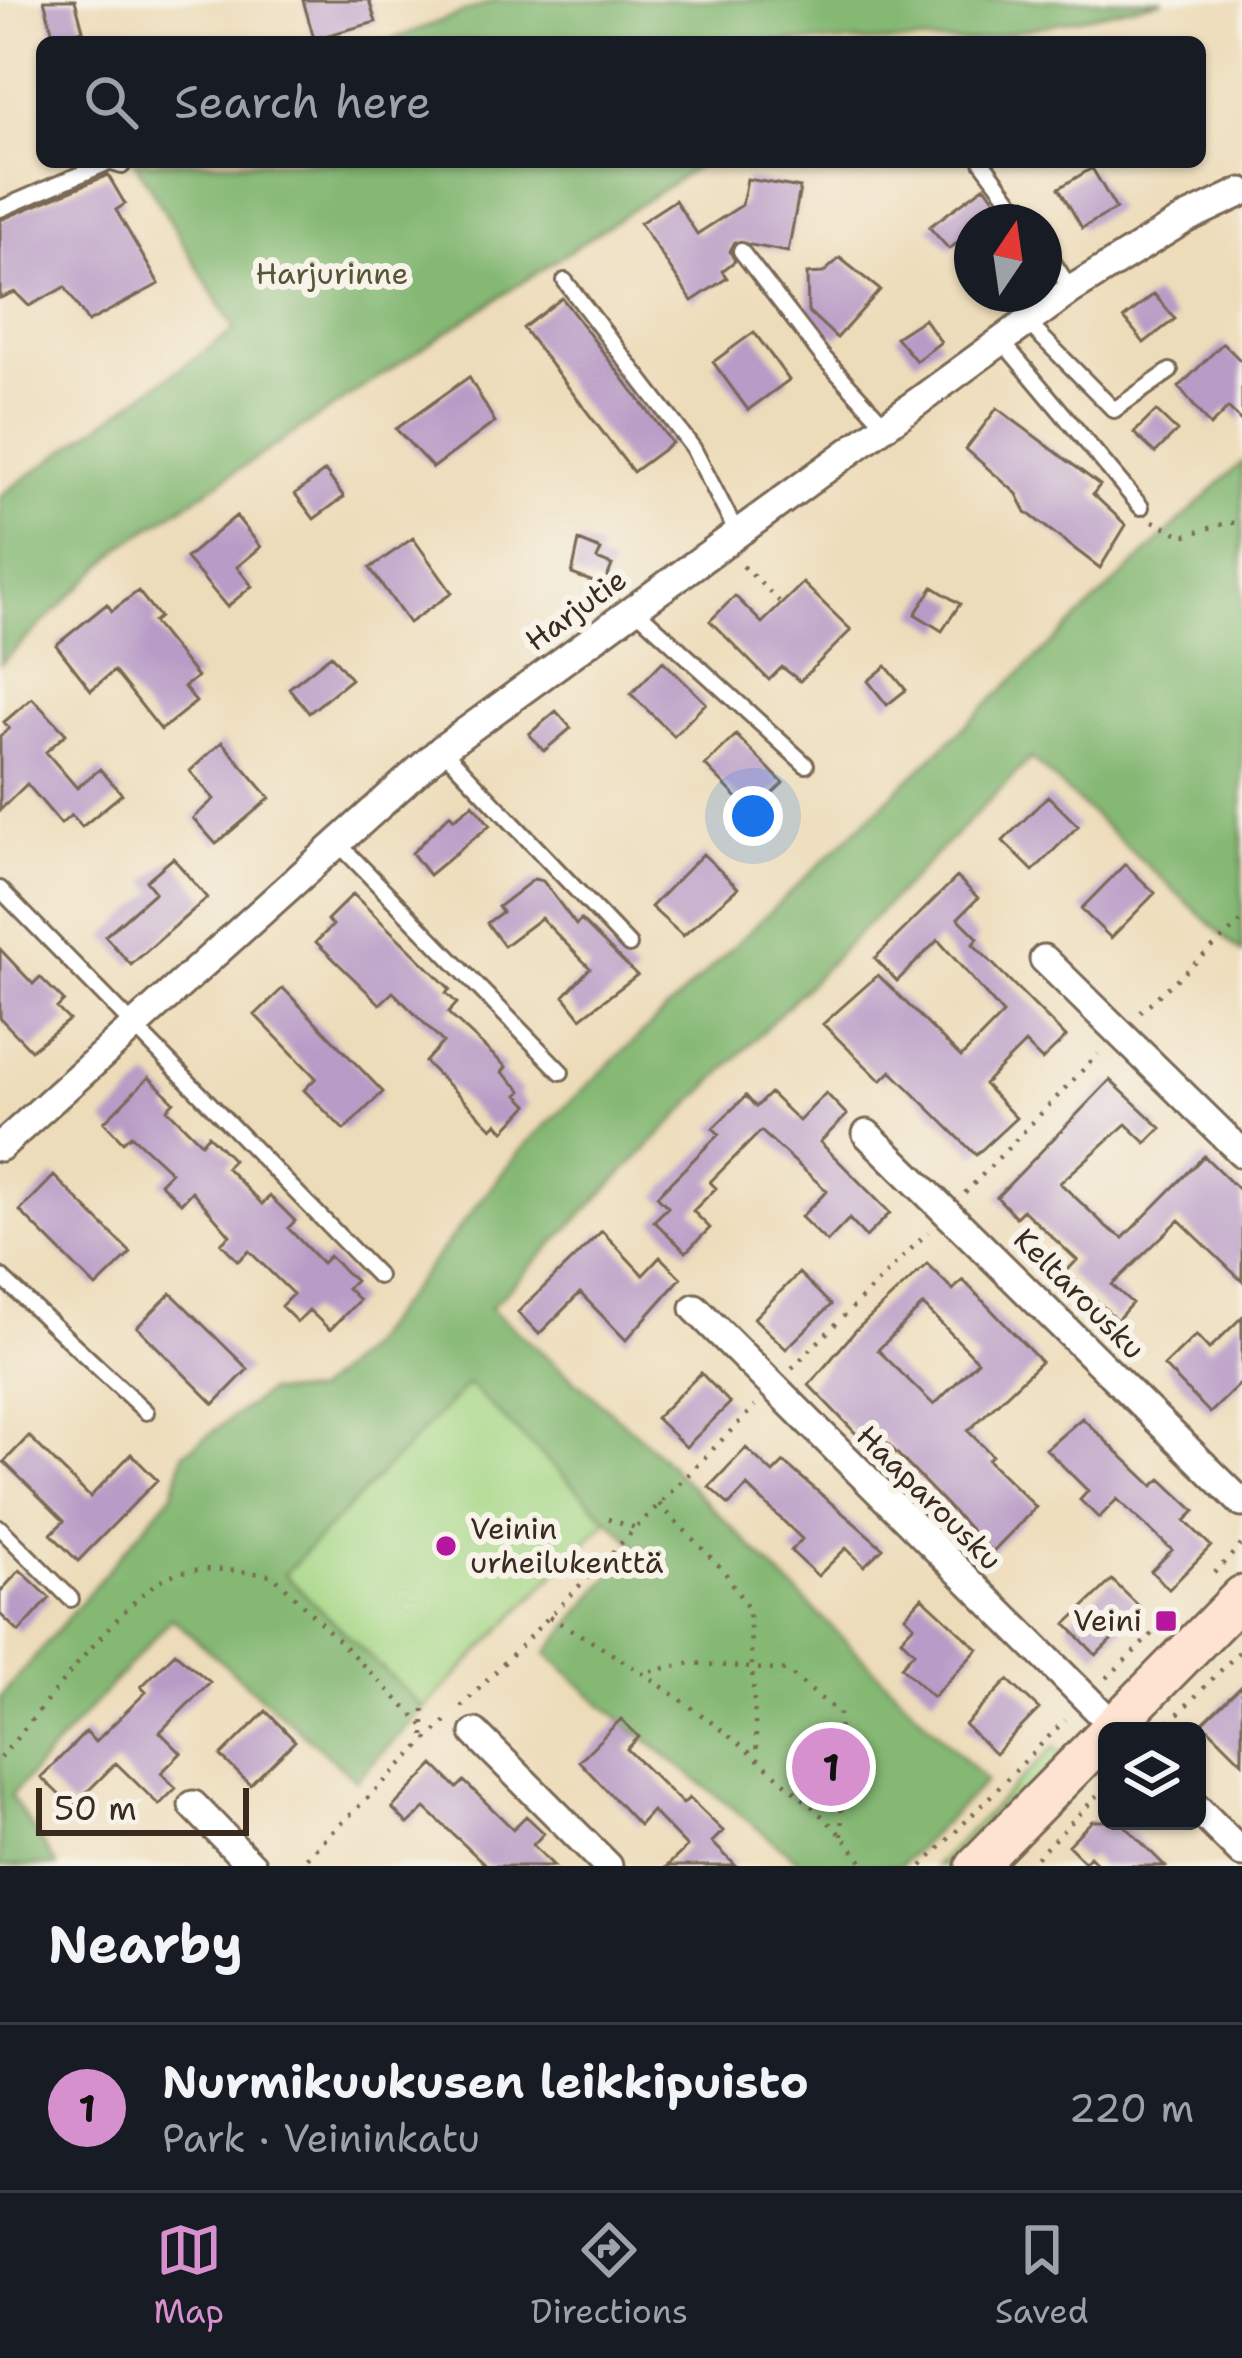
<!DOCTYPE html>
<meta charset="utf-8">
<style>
:root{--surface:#171b24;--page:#242831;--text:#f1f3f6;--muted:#9ea1a6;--line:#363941;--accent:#d690ce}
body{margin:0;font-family:"Shantell Sans",sans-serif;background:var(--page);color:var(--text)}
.controls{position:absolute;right:36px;bottom:36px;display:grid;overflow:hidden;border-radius:18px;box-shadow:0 3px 9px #0004}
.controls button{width:108px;height:108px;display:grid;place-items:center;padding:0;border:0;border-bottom:3px solid var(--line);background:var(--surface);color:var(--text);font:60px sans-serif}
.compass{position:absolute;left:954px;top:204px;width:108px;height:108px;border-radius:50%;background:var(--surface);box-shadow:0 3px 9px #0004;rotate:13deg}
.scale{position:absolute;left:36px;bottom:30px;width:213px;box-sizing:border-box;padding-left:12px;border:6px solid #3b2a1e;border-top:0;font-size:33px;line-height:42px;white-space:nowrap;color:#3b2a1e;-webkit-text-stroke:9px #f7f3e8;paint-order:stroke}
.you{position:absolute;left:753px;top:816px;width:42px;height:42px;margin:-30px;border:9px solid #fff;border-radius:50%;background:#1a73e8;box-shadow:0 0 0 18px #1a73e833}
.badge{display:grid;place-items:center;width:78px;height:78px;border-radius:50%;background:var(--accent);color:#111;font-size:39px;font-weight:700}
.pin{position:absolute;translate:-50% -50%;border:6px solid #fff;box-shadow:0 3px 12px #0006}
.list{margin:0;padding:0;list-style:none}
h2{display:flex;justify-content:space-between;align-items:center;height:156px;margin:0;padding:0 48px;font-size:51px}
h2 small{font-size:39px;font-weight:400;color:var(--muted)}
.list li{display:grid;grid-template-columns:78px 1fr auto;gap:36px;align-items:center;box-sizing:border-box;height:168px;padding:0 48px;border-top:3px solid var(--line)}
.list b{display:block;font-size:45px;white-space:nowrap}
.list p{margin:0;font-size:39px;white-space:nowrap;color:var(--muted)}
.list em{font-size:39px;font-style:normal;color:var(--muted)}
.icon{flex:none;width:66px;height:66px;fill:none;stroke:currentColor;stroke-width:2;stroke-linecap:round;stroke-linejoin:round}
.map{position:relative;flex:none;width:1242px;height:1866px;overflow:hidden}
.search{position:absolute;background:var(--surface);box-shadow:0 3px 9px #0004;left:36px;right:36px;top:36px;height:132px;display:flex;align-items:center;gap:30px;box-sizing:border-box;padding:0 42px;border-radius:18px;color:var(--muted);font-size:45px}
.sheet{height:324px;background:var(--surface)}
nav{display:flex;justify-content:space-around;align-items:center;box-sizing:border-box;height:168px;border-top:3px solid var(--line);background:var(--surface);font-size:33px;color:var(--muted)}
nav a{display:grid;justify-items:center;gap:6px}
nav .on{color:var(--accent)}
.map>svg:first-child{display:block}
.green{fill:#a5d786;stroke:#708052;stroke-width:3}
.forest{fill:#84b873;stroke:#607148;stroke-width:3}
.building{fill:#b89bc6;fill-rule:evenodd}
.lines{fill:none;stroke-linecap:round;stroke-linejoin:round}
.lane-casing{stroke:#796854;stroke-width:20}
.street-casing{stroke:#796854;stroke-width:33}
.secondary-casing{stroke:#796854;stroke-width:45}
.path{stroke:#796854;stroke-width:4.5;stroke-dasharray:3 9;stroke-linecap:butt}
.lane{stroke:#fff;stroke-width:14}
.street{stroke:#fff;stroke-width:27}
.secondary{stroke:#fee3d2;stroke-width:39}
.poi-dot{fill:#b5179e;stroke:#f7f3e8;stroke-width:4.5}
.labels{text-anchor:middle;stroke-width:12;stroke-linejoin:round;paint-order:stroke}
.park-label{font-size:30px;fill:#565538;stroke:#f7f3e8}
.street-label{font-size:30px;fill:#3b2a1e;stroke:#f7f3e8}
.poi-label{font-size:30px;fill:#3b2a1e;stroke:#f7f3e8;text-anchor:start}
</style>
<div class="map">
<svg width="1242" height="1866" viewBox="0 0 1242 1866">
<rect width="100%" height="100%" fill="#f7f3e8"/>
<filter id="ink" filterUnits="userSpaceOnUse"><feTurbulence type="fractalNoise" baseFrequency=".00833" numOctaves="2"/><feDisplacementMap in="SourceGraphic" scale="24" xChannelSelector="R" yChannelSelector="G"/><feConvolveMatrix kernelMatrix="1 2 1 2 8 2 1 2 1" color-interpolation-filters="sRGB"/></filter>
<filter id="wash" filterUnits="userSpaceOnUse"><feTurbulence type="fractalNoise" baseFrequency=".004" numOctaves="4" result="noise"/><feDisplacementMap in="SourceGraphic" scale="48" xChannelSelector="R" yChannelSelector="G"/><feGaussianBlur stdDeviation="2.7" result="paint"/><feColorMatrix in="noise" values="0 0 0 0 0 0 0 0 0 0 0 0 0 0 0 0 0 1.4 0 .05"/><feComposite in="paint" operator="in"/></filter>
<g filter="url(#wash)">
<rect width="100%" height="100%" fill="#eddcb9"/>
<path class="green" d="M 468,1383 L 608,1519 L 424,1709 L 283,1574 Z
M 1055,1746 L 1064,1756 L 955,1866 L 935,1866 Z"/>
<path class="forest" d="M 496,0 L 1164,0 L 969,42 L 386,42 Z
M 135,162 L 704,162 L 123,546 L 0,664 L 0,496 L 235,330 Z
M 1242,462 L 1242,953 L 1031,758 L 490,1308 L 642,1438 L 986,1781 L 900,1866 L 805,1866 L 599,1702 L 547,1653 L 635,1545 L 468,1384 L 284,1574 L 424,1709 L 356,1780 L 172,1618 L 11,1796 L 57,1866 L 0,1866 L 0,1698 L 173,1493 L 184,1453 L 267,1392 L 314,1393 L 362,1351 L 524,1146 Z"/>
<g id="blocks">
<path class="building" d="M 44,0 L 75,0 L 83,30 L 54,38 Z
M 303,0 L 369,0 L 376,22 L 314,39 Z
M 1092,168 L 1116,209 L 1082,228 L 1059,188 Z
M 108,175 L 125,204 L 116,210 L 159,284 L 88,322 L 65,287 L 29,306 L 15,292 L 0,298 L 0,220 Z
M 747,179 L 800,188 L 788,252 L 735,242 L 730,251 L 735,261 L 722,271 L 727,278 L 692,301 L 640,223 L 675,200 L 697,234 L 742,205 Z
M 985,186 L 1002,210 L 986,222 L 972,222 L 972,232 L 949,249 L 929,227 Z
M 840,258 L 880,290 L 837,338 L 808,311 L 807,274 L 823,273 Z
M 1154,294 L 1175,319 L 1144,343 L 1124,318 Z
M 562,298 L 672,443 L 633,472 L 523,328 Z
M 924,319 L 941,342 L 916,361 L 896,337 Z
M 754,332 L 789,380 L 748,410 L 713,362 Z
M 1223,343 L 1242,362 L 1242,422 L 1228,408 L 1210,426 L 1179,387 Z
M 469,377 L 495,422 L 433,468 L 396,429 Z
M 997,408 L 1100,485 L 1093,494 L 1126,525 L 1100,568 L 1026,512 L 1017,494 L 966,449 Z
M 1156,411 L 1177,431 L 1155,453 L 1134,433 Z
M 325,471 L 344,497 L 314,519 L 295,494 Z
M 236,516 L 261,547 L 237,567 L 252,586 L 227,607 L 186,558 Z
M 413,538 L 452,593 L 409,623 L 370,568 Z
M 579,541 L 601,550 L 597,559 L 612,565 L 604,586 L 572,574 Z
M 803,583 L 851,630 L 800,681 L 782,667 L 769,680 L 710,621 L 735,596 L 762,623 Z
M 933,587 L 960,604 L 942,631 L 915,614 Z
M 138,591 L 159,617 L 153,622 L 197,677 L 184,687 L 196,702 L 161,730 L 114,671 L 91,690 L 56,645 L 107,604 L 112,611 Z
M 331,655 L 351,679 L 309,713 L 289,688 Z
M 663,661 L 706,703 L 674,736 L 631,694 Z
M 886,666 L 906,690 L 887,705 L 868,681 Z
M 32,698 L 66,734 L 46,752 L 77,788 L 100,769 L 122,794 L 82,827 L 71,815 L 61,824 L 27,784 L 0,810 L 0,736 L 9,728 L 4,722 Z
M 556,711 L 571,728 L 544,751 L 529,734 Z
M 736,735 L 783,783 L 752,813 L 705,765 Z
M 222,742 L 270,798 L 216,844 L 193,818 L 214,799 L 190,771 Z
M 1048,796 L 1078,826 L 1033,871 L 1003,841 Z
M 473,804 L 490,825 L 429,875 L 412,853 L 450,814 L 454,819 Z
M 703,854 L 738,888 L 683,936 L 651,907 Z
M 173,858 L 207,898 L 131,965 L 105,936 L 155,892 L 146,881 Z
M 1125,864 L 1155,893 L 1111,938 L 1081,909 Z
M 957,877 L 978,898 L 958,918 L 978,938 L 973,944 L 1066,1037 L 1042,1060 L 1025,1043 L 984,1084 L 1016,1118 L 976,1155 L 891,1071 L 881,1081 L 823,1024 L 878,975 L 961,1057 L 1003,1014 L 938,940 L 897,981 L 875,958 Z
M 534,879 L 543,881 L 576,925 L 581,920 L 637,975 L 581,1018 L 564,996 L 590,968 L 541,918 L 504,946 L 487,923 L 502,912 L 498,907 Z
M 353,894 L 450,989 L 446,993 L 457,1003 L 448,1013 L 506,1067 L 502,1072 L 522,1091 L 518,1095 L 528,1105 L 504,1131 L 497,1123 L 492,1128 L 425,1062 L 443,1042 L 393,992 L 380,1004 L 316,942 L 333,925 L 327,920 Z
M 0,949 L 33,984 L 40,977 L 64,1001 L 57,1008 L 69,1020 L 31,1050 L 0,1018 Z
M 283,988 L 383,1092 L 344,1130 L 304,1090 L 316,1078 L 255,1015 Z
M 149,1077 L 174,1102 L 167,1109 L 201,1143 L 208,1135 L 233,1160 L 226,1167 L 262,1204 L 270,1196 L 295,1221 L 288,1228 L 322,1263 L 329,1256 L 355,1281 L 347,1288 L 359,1300 L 330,1330 L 309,1310 L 297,1322 L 281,1306 L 293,1294 L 249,1251 L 238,1261 L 221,1243 L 230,1235 L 192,1191 L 181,1203 L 160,1183 L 171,1172 L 131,1135 L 123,1142 L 104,1122 Z
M 1110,1080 L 1161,1128 L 1146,1143 L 1126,1124 L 1060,1183 L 1108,1228 L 1123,1238 L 1204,1156 L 1242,1193 L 1242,1281 L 1179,1220 L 1112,1285 L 1132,1303 L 1117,1320 L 1066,1272 L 1077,1260 L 1023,1210 L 1016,1217 L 997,1197 Z
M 770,1093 L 799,1121 L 826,1093 L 847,1115 L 820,1142 L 890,1213 L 866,1237 L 849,1219 L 827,1242 L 801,1217 L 827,1191 L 761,1131 L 710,1182 L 716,1188 L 693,1211 L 710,1228 L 686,1252 L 654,1221 L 668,1207 L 657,1196 L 719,1134 L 713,1128 L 746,1096 L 756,1107 Z
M 54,1176 L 131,1253 L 96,1287 L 20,1211 Z
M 602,1231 L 643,1275 L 660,1257 L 681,1278 L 626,1340 L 580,1293 L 539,1334 L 518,1312 Z
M 927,1264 L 953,1290 L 963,1280 L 1041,1362 L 968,1431 L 992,1455 L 988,1460 L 1036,1507 L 992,1552 L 880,1436 L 869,1447 L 809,1385 L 856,1330 ZM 923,1305 L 978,1361 L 934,1405 L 878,1350 Z
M 799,1273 L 831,1305 L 786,1349 L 754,1318 Z
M 171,1293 L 248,1369 L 214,1404 L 137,1327 Z
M 1242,1317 L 1242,1382 L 1210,1413 L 1164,1366 L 1196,1335 L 1209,1349 Z
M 701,1373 L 730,1403 L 686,1447 L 656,1418 Z
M 1082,1418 L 1153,1486 L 1161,1479 L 1195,1511 L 1185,1521 L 1211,1546 L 1169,1589 L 1151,1571 L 1172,1550 L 1117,1499 L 1099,1518 L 1080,1500 L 1088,1491 L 1046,1449 Z
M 29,1436 L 90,1497 L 131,1454 L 157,1480 L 78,1561 L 51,1534 L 64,1521 L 4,1462 Z
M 746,1448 L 773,1473 L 784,1462 L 883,1548 L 864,1566 L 846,1548 L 818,1576 L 791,1551 L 802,1539 L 747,1486 L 729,1505 L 709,1487 Z
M 20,1570 L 50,1598 L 19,1632 L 0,1614 L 0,1592 Z
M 1112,1580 L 1142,1609 L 1096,1655 L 1066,1624 Z
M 922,1597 L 978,1649 L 933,1697 L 901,1667 L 914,1652 L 901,1639 L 914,1625 L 905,1616 Z
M 175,1653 L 210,1682 L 160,1732 L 181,1753 L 161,1773 L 176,1788 L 159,1805 L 116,1763 L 72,1807 L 41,1777 L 86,1732 L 95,1742 L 146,1692 L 141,1687 Z
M 1008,1680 L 1039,1709 L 995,1754 L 965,1725 Z
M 1242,1685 L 1242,1762 L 1203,1723 Z
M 266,1711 L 295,1741 L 250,1785 L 221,1756 Z
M 621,1719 L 639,1737 L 627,1749 L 683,1804 L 689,1798 L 723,1831 L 712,1842 L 736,1866 L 667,1866 L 687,1847 L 652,1811 L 639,1825 L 579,1761 Z
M 434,1765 L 457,1788 L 464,1781 L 513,1829 L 526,1816 L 544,1833 L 533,1845 L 554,1866 L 487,1866 L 425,1808 L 408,1824 L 392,1808 Z
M 1092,1821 L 1120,1821 L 1165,1866 L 1100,1866 L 1090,1856 L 1085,1862 L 1068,1845 Z"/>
</g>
</g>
<g filter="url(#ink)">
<use href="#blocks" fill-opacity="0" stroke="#796854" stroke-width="3"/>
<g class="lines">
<defs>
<path id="lane" d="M 982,162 L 1027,222
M 0,209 L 109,162 L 122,166
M 1044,248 L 1071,290
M 741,251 L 823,357 L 885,425
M 565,281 L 693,448 L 736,531
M 1027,322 L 1114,410 L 1170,371
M 1001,340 L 1141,507
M 635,609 L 806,765
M 442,749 L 629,945
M 336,841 L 561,1072
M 0,889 L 378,1276
M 0,1276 L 146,1412
M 0,1528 L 71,1599"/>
<path id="street" d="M 1044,959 L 1242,1153
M 867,1134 L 1242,1503
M 0,1147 L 442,749 L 1071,290 L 1185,219 L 1242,192
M 695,1308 L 1119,1731
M 475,1733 L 608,1866
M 193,1805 L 252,1866
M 1197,1808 L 1242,1853"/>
<path id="secondary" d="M 1109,1731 L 1242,1596
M 976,1866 L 1107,1733"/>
</defs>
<use href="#lane" class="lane-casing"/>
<use href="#street" class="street-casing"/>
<use href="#secondary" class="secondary-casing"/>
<path class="path" d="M 1153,521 L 1183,536 L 1230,522 L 1242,526
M 743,566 L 782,604
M 1140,1012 L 1242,921
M 965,1193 L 1098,1054
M 792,1368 L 928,1232
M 659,1504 L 724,1571 L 749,1610 L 757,1758
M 608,1519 L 636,1528
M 1214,1573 L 1242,1544
M 549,1617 C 632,1663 703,1712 775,1774 C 806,1801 842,1831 865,1866
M 651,1671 L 691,1663 L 787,1671 L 839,1713 L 842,1839
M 1107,1678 L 1176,1611
M 461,1707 L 755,1406
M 424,1709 L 424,1740
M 1161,1731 L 1242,1649
M 0,1758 C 35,1718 122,1601 163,1579 C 194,1562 239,1572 273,1575 L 424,1726
M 298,1866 L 448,1719
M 922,1866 L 1065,1720
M 1028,1866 L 1107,1786"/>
<use href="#lane" class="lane"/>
<use href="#street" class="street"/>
<use href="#secondary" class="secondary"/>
</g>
</g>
<g class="poi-dot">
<circle cx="446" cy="1546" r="12"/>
<rect x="1154" y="1609" width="24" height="24" rx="6"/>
</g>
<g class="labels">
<g class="park-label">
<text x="332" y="284">Harjurinne</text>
</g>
<g class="street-label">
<text transform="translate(576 610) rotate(-36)" y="10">Harjutie</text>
<text transform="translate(1079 1294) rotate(45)" y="10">Keltarousku</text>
<text transform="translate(929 1498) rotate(45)" y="10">Haaparousku</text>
</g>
<g class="poi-label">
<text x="470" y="1539">Veinin<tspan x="470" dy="34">urheilukenttä</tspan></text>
<text x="1142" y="1631" text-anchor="end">Veini</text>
</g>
</g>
</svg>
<div class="controls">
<button><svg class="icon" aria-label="layers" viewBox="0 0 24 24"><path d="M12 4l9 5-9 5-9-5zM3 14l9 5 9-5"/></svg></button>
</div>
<svg class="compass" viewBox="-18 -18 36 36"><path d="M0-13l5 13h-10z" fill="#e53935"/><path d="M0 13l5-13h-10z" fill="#9ea1a6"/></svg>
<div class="scale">50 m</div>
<div class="you"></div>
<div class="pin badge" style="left:831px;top:1767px">1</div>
<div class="search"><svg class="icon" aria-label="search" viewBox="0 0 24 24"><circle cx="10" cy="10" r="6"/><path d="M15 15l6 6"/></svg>Search here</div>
</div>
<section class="sheet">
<h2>Nearby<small></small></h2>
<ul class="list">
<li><span class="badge">1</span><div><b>Nurmikuukusen leikkipuisto</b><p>Park · Veininkatu</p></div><em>220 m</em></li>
</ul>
</section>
<nav>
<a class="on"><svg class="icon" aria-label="map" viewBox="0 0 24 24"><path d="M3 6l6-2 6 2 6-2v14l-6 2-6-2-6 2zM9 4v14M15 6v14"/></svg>Map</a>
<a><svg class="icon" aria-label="directions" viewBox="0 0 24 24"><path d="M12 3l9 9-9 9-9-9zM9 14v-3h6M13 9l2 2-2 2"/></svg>Directions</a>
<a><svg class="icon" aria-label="saved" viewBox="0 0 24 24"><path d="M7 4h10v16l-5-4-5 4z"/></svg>Saved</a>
</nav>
